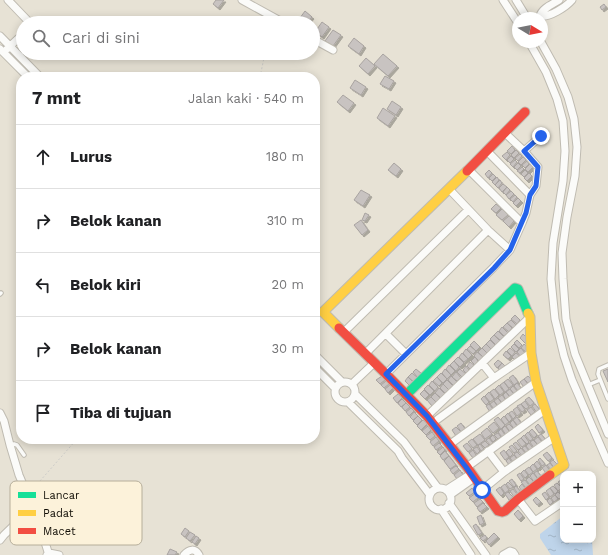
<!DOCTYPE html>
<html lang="id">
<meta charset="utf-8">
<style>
:root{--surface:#fff;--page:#f6f6f6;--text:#202124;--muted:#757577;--line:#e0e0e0}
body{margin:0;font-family:"Work Sans",sans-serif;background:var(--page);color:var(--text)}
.controls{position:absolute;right:12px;bottom:12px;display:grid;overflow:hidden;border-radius:8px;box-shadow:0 2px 10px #0003}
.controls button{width:36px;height:36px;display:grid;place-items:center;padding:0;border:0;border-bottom:1px solid var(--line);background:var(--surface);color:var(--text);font:20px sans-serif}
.compass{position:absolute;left:512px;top:12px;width:36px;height:36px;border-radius:50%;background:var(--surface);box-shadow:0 2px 10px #0003;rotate:100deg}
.stop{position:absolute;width:12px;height:12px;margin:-9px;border:3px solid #2563eb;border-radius:50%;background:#fff}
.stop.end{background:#2563eb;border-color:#fff;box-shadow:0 1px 4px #0008}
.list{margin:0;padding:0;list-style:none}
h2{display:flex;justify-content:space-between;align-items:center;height:52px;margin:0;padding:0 16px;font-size:17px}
h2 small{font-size:13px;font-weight:400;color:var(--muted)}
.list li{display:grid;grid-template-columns:26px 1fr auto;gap:12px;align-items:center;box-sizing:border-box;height:64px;padding:0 16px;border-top:1px solid var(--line)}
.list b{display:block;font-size:15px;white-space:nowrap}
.list em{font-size:13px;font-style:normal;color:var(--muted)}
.icon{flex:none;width:22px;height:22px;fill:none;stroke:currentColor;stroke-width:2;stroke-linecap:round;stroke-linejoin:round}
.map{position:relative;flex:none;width:608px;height:555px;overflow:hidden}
.search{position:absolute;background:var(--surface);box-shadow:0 2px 10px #0003;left:16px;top:16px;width:304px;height:44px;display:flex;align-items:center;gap:10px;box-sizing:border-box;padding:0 14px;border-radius:22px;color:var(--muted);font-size:15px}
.panel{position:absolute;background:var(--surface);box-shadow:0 2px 10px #0003;left:16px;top:72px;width:304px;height:372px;border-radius:16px}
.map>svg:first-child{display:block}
.water{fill:url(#water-ripples)}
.building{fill:#c8c3c1;stroke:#a8a3a0;filter:url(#shadow)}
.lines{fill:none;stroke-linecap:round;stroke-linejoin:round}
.lane-casing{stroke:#bfbbb1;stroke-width:5.5}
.street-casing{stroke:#bfbbb1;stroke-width:9}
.fast-casing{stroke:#bfbbb1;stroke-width:11}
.slow-casing{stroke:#bfbbb1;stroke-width:11}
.jam-casing{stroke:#bfbbb1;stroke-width:11}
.path{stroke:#cecdc9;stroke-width:1;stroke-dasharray:2 2;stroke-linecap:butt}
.lane{stroke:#fbfbf9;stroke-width:3.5}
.street{stroke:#fbfbf9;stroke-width:7}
.fast{stroke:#16e098;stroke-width:9}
.slow{stroke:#ffcf43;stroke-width:9}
.jam{stroke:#f24e42;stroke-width:9}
.route{stroke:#2563eb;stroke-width:5}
.key{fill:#fcf2da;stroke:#b6ae9a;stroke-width:1}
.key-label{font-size:11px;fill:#110e06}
</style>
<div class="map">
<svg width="608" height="555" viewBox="0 0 608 555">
<defs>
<pattern id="water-ripples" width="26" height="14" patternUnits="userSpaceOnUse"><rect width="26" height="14" fill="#bed4ea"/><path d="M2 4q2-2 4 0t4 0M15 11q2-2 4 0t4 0" fill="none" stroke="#a2b5c7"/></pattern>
<filter id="shadow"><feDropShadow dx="2" dy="2" stdDeviation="0" flood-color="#0004"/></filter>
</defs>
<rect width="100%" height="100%" fill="#e7e2d5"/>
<path class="water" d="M 563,516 L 563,540 L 592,540 L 593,555 L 551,555 L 540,538 L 540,534 Z"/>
<path class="building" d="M 216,0 L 224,0 L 218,8 L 213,4 Z
M 604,4 L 606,7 L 602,10 L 600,7 Z
M 305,11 L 312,17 L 307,23 L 299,23 L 297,22 Z
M 322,22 L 329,27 L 322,37 L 315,32 Z
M 333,30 L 341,35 L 333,46 L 325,41 Z
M 354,38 L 364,46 L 359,54 L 348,46 Z
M 383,54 L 397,66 L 388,76 L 374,64 Z
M 366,58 L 375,66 L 368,74 L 359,66 Z
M 385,76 L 394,81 L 389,89 L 380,84 Z
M 355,80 L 366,87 L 361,95 L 350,88 Z
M 343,95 L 354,103 L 348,111 L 337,102 Z
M 392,101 L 401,107 L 396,115 L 387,109 Z
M 383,108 L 395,116 L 388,126 L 377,118 Z
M 512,146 L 515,150 L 511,154 L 507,151 Z
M 516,150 L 519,153 L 514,158 L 511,155 Z
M 507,152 L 510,155 L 506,160 L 502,156 Z
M 520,154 L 522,156 L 518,161 L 515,158 Z
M 511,156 L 514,159 L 510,163 L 507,160 Z
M 523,157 L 526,160 L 521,165 L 518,162 Z
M 515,160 L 517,162 L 513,167 L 510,164 Z
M 527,161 L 529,164 L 525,168 L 522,165 Z
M 394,163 L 401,169 L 396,176 L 388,170 Z
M 518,163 L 521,166 L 517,170 L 514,167 Z
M 530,164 L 533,167 L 528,172 L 525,169 Z
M 522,167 L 524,169 L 520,173 L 517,171 Z
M 489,170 L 492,173 L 488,178 L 485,174 Z
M 525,170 L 528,173 L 524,177 L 521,174 Z
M 529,173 L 532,176 L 527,181 L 524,178 Z
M 493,174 L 496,177 L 492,181 L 489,178 Z
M 497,177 L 499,180 L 495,185 L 492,182 Z
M 500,180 L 502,183 L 498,188 L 495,185 Z
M 503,184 L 507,187 L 502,192 L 499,188 Z
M 507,187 L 510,190 L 506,195 L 503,192 Z
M 361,190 L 370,195 L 363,206 L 354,200 Z
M 511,191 L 514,194 L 509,199 L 506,195 Z
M 515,195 L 517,197 L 513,202 L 510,199 Z
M 518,198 L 521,201 L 516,206 L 513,203 Z
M 496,204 L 501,208 L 496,213 L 491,209 Z
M 502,209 L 508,215 L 502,220 L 496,215 Z
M 365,213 L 369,215 L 365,221 L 362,220 Z
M 509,216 L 514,221 L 509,227 L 503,221 Z
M 361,220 L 368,230 L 362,235 L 354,225 Z
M 515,315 L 520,320 L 517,324 L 511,319 Z
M 511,320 L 516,325 L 513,328 L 507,323 Z
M 507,323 L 512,328 L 509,332 L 503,327 Z
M 502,327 L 508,333 L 504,336 L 499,331 Z
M 498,331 L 504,337 L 500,340 L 494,335 Z
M 523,334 L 529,340 L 526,344 L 520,338 Z
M 494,335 L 500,341 L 496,345 L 490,339 Z
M 490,340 L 495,345 L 491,349 L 486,344 Z
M 517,340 L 522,345 L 519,348 L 514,343 Z
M 474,341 L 480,347 L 476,351 L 470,345 Z
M 486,344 L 491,349 L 487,353 L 482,348 Z
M 514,344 L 519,349 L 516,352 L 511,347 Z
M 524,344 L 529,349 L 526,352 L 521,348 Z
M 470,346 L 476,351 L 473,354 L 467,349 Z
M 482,348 L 487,353 L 483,357 L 478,352 Z
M 510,348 L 515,352 L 512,356 L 507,351 Z
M 521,348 L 525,353 L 521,357 L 517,352 Z
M 466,349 L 472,355 L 468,359 L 463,353 Z
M 506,351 L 511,356 L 508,359 L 503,355 Z
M 477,352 L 483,357 L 479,361 L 474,356 Z
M 462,353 L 468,359 L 464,362 L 459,357 Z
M 516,353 L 521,357 L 516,361 L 512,357 Z
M 458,357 L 464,363 L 460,367 L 454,361 Z
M 475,357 L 478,361 L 475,365 L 471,361 Z
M 498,360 L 502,363 L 497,368 L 494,364 Z
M 454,361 L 459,367 L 456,371 L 450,365 Z
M 470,362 L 474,365 L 470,369 L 467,366 Z
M 502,363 L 506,367 L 501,372 L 498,368 Z
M 449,365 L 455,371 L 451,375 L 446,369 Z
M 466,366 L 469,370 L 466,373 L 463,370 Z
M 416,369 L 422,374 L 418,378 L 413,372 Z
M 445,369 L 451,375 L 447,379 L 442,373 Z
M 460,369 L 466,374 L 462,377 L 457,372 Z
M 608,369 L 608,382 L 603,371 Z
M 456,372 L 461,378 L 457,381 L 452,377 Z
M 412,373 L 418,378 L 414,382 L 408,377 Z
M 441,373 L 447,379 L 443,383 L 437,377 Z
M 513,375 L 518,382 L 514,385 L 509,378 Z
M 382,376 L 385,380 L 380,384 L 376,380 Z
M 451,376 L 457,382 L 454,386 L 448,380 Z
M 528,376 L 533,381 L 529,384 L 524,379 Z
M 408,377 L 414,383 L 410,386 L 405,381 Z
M 437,377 L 442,383 L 439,386 L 433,381 Z
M 508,379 L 513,385 L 509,388 L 504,382 Z
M 524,379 L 528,384 L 524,387 L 520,382 Z
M 447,380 L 453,386 L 449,390 L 443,384 Z
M 386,381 L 389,384 L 384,388 L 381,385 Z
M 432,381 L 438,387 L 435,391 L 429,385 Z
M 504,382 L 509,389 L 505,392 L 500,385 Z
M 517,383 L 522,389 L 519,392 L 514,386 Z
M 443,384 L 449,390 L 445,393 L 440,388 Z
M 390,385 L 393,388 L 388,393 L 385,389 Z
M 428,385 L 434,391 L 430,395 L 424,389 Z
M 499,385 L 504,392 L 500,395 L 495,389 Z
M 513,386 L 518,392 L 514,394 L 510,389 Z
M 439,388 L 445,394 L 441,398 L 435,393 Z
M 494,389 L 499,395 L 495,399 L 490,392 Z
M 510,389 L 514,394 L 510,397 L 506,392 Z
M 424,390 L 429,395 L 425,399 L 420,394 Z
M 489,392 L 494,399 L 490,402 L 485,396 Z
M 506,392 L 510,397 L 506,400 L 503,395 Z
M 435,393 L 440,398 L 436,402 L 431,397 Z
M 398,394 L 402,398 L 397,403 L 393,398 Z
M 502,395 L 506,400 L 502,403 L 498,398 Z
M 484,396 L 489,402 L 486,405 L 481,399 Z
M 431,397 L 436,402 L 432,406 L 427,400 Z
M 529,397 L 534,403 L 530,406 L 525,400 Z
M 498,398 L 502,403 L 498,406 L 494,401 Z
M 402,399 L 406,403 L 401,407 L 398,403 Z
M 494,401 L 498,407 L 494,409 L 490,404 Z
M 525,401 L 529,407 L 526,409 L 521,404 Z
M 406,403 L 410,407 L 405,411 L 402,407 Z
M 489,404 L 493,409 L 490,412 L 486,406 Z
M 521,404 L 525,410 L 522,412 L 517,406 Z
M 535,404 L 540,410 L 537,413 L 532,406 Z
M 517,407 L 521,413 L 517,416 L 513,410 Z
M 531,407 L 535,412 L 531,415 L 527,410 Z
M 411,408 L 414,411 L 409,416 L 406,412 Z
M 512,411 L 516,416 L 513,419 L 509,413 Z
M 414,412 L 418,416 L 413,420 L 410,417 Z
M 508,413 L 512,419 L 509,422 L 505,416 Z
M 418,416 L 422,420 L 417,425 L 413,421 Z
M 504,416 L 509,422 L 505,425 L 501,419 Z
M 498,417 L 505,425 L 501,429 L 494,420 Z
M 517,417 L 521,423 L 518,426 L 513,420 Z
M 423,420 L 427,424 L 421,430 L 417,426 Z
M 513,420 L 517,426 L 514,429 L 510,423 Z
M 494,422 L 499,428 L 493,433 L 488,427 Z
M 461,423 L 466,430 L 462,433 L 457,426 Z
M 509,424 L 514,429 L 510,432 L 506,426 Z
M 538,424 L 543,430 L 539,433 L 535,427 Z
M 428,426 L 431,430 L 426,435 L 422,431 Z
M 505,426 L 510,432 L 506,435 L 502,429 Z
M 456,427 L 461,432 L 456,436 L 452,430 Z
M 487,428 L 492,434 L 485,439 L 481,433 Z
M 501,429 L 505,435 L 502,437 L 498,432 Z
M 532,429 L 537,435 L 534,438 L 529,432 Z
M 432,432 L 435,436 L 430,440 L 426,436 Z
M 528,432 L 533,439 L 530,441 L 525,435 Z
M 498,433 L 501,437 L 498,439 L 494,435 Z
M 480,434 L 485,440 L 478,445 L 473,439 Z
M 541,434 L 546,440 L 543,442 L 538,436 Z
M 493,435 L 496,439 L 493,442 L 490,438 Z
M 524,435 L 529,442 L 527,444 L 521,438 Z
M 436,437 L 439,441 L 433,446 L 430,442 Z
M 538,437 L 542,442 L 538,445 L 534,440 Z
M 489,438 L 493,443 L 490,445 L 486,440 Z
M 521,438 L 526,444 L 522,447 L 517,441 Z
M 472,439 L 477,445 L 473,448 L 468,442 Z
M 533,440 L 538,445 L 534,448 L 530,442 Z
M 485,441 L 489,445 L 485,448 L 481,444 Z
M 516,442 L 521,448 L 518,450 L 513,444 Z
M 439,443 L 442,446 L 436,450 L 434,447 Z
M 467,443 L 472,449 L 468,452 L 463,446 Z
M 529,443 L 533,448 L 530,451 L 526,446 Z
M 480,444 L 484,449 L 481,451 L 478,446 Z
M 512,445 L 517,451 L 514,453 L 509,447 Z
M 525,446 L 530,452 L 527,454 L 522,448 Z
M 443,447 L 445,450 L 440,455 L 437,452 Z
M 477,447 L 480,451 L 477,454 L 473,449 Z
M 521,448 L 526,454 L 523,457 L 518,451 Z
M 509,449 L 513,454 L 510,457 L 506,452 Z
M 473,450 L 476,455 L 473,458 L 469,453 Z
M 504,450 L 509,457 L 505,460 L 500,453 Z
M 445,451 L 449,456 L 443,460 L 440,456 Z
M 517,452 L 522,457 L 518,460 L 514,454 Z
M 547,452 L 552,458 L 548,461 L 543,455 Z
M 514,455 L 518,460 L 514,463 L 510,458 Z
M 449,456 L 456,465 L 450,469 L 444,461 Z
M 509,458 L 513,464 L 510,466 L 506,461 Z
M 540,458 L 545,464 L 542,466 L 538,460 Z
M 553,460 L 558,465 L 554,468 L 550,462 Z
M 537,461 L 541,466 L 538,469 L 534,464 Z
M 550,463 L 554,468 L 551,470 L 547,465 Z
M 533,464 L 537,469 L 533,472 L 530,467 Z
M 546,465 L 550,471 L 546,473 L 542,468 Z
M 456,466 L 459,469 L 453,474 L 450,470 Z
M 529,467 L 533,472 L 529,475 L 525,470 Z
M 460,470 L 463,475 L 457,479 L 454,475 Z
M 524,470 L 528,475 L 525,478 L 521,473 Z
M 537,471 L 541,476 L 538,479 L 534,473 Z
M 520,473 L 524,479 L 521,481 L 517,475 Z
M 533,473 L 538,479 L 534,482 L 530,476 Z
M 529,477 L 534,482 L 530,485 L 526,480 Z
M 512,479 L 516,485 L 514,487 L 509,481 Z
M 525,480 L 529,485 L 526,488 L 521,482 Z
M 561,480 L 563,482 L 563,487 L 562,488 L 558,482 Z
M 508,482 L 513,487 L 510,489 L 506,484 Z
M 557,483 L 562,488 L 558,491 L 554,485 Z
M 505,484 L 509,490 L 505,493 L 501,487 Z
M 522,484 L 525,488 L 522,491 L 519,487 Z
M 516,486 L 521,492 L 518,494 L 514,488 Z
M 553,486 L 558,491 L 555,494 L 550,488 Z
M 500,487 L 504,493 L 501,496 L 496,490 Z
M 472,488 L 475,492 L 469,496 L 466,493 Z
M 550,488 L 554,494 L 550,497 L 546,491 Z
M 513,489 L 517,494 L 514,497 L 510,491 Z
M 563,489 L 563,496 L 562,496 L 559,492 Z
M 508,492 L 513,497 L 509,500 L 505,494 Z
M 545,492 L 549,497 L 546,500 L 542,494 Z
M 558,492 L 562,496 L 559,499 L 555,495 Z
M 476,493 L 479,497 L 473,502 L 469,498 Z
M 555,495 L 558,499 L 554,502 L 551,498 Z
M 536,497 L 541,502 L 537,505 L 533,500 Z
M 550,498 L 553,502 L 550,505 L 547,501 Z
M 480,499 L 483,502 L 477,507 L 474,503 Z
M 483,503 L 487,507 L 480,512 L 477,508 Z
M 518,510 L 523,516 L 519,520 L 514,514 Z
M 481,515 L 484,523 L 480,525 L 477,517 Z
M 476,524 L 482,533 L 478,535 L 473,526 Z
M 185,528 L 189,531 L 185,537 L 181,534 Z
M 190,532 L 195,535 L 190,541 L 186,538 Z
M 494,533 L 498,537 L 489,545 L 486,541 Z
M 485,535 L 487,538 L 483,541 L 480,538 Z
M 196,536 L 199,538 L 195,544 L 192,542 Z
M 170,549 L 177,552 L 175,555 L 167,555 Z"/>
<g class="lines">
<defs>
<path id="lane" d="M 0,294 L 1,293
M 608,365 L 599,369 L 598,374 L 608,399
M 588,385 L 600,380
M 10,445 L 14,444 L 17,445 L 24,455"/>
<path id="street" d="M 8,0 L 30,23
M 242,0 L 284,23
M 503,0 L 518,23
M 516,0 L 527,18
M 559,0 C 553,4 542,8 540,16 C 549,18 566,7 572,0
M 0,36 L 40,77
M 313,39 L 333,50
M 529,42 L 546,72 L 557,99 L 563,121 L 565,151 L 563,181 L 553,243 L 551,279 L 555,319 L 564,356 L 572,380 L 608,463
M 541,42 L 556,69 L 568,97 L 574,119 L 577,147 L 575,176 L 567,217 L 562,253 L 563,279 L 566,319 L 575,354 L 608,434
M 0,49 L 28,77
M 7,49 L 23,34
M 487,151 L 530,195
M 524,151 L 541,136
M 469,170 L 522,223
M 449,189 L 488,230 L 510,250
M 344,332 L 468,210
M 386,334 L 406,354
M 365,354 L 488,230
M 315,355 L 342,382
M 482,363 L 494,378
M 315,368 L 335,388
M 386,374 L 493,268 L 510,250 L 522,223 L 526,213 L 530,195 L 536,186 L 538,167 L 524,151 L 505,133
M335 392a10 10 0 1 1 20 0a10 10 0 1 1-20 0Z
M 352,384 L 374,363
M 355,394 L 404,442 L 438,488
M 348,402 L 398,451 L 402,458 L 430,495
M 0,413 L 4,421 L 10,445 L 19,475 L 38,520 L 49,555
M 427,416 L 530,317
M 438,419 L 494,378 L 531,353
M 449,445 L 536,382
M 488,451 L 504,472
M 467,467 L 545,410
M429 499a11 11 0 1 1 22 0a11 11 0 1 1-22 0Z
M 446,490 L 471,474
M 482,490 L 504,472 L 555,437
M 450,495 L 474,478
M 518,499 L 535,521 L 563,502
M 449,503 L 486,555
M 441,509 L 471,555
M 0,540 L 4,535 L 33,507
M 47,555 L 49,553 L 59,555
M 184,555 C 189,549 195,548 199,555
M 503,555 L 510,551 L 513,552 L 515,555"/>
<path id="fast" d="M 406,395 L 515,288 L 518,289 L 528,313"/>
<path id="slow" d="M 528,313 L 530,317 L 531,353 L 536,382 L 564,465 L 550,475
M 339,328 L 323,312 L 467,171"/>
<path id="jam" d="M 467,171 L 525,112
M 339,328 L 386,374 L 427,416 L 467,467 L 498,511 L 502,512 L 505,511 L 518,499 L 550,475"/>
</defs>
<use href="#lane" class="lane-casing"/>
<use href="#street" class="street-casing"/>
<use href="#fast" class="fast-casing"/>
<use href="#slow" class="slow-casing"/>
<use href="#jam" class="jam-casing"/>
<path class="path" d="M 260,77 L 265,53
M 32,490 L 77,439"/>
<use href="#lane" class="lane"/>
<use href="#street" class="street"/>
<use href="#fast" class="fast"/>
<use href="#slow" class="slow"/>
<use href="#jam" class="jam"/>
</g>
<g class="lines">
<path class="route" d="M 482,490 L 466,467 L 427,416 L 386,374 L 494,268 L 510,250 L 522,222 L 526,213 L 530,195 L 536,186 L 538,167 L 524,151 L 541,136"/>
</g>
<rect x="10" y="481" width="132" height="64" rx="6" class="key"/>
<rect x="18" y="492" width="18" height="6" fill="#16e098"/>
<rect x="18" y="510" width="18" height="6" fill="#ffcf43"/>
<rect x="18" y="528" width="18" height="6" fill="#f24e42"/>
<g class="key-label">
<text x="43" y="499">Lancar</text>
<text x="43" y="517">Padat</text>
<text x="43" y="535">Macet</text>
</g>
</svg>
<div class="controls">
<button>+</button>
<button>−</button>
</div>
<svg class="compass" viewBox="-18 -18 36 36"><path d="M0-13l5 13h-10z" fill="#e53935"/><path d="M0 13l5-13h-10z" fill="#757577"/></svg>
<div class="stop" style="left:482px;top:490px"></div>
<div class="stop end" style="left:541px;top:136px"></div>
<div class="search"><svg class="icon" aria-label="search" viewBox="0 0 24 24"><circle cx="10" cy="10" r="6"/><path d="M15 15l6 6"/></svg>Cari di sini</div>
<section class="panel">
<h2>7 mnt<small>Jalan kaki · 540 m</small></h2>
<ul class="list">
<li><svg class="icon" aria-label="ahead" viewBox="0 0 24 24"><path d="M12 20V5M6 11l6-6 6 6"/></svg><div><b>Lurus</b></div><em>180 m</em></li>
<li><svg class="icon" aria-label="right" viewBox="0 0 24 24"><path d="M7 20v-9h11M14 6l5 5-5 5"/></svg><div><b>Belok kanan</b></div><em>310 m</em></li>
<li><svg class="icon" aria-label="left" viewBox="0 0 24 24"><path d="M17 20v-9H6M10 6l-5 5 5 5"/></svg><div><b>Belok kiri</b></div><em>20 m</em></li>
<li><svg class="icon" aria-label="right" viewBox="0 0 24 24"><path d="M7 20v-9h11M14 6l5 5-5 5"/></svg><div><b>Belok kanan</b></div><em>30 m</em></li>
<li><svg class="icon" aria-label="arrive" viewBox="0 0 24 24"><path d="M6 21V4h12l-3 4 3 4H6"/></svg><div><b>Tiba di tujuan</b></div></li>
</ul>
</section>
</div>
